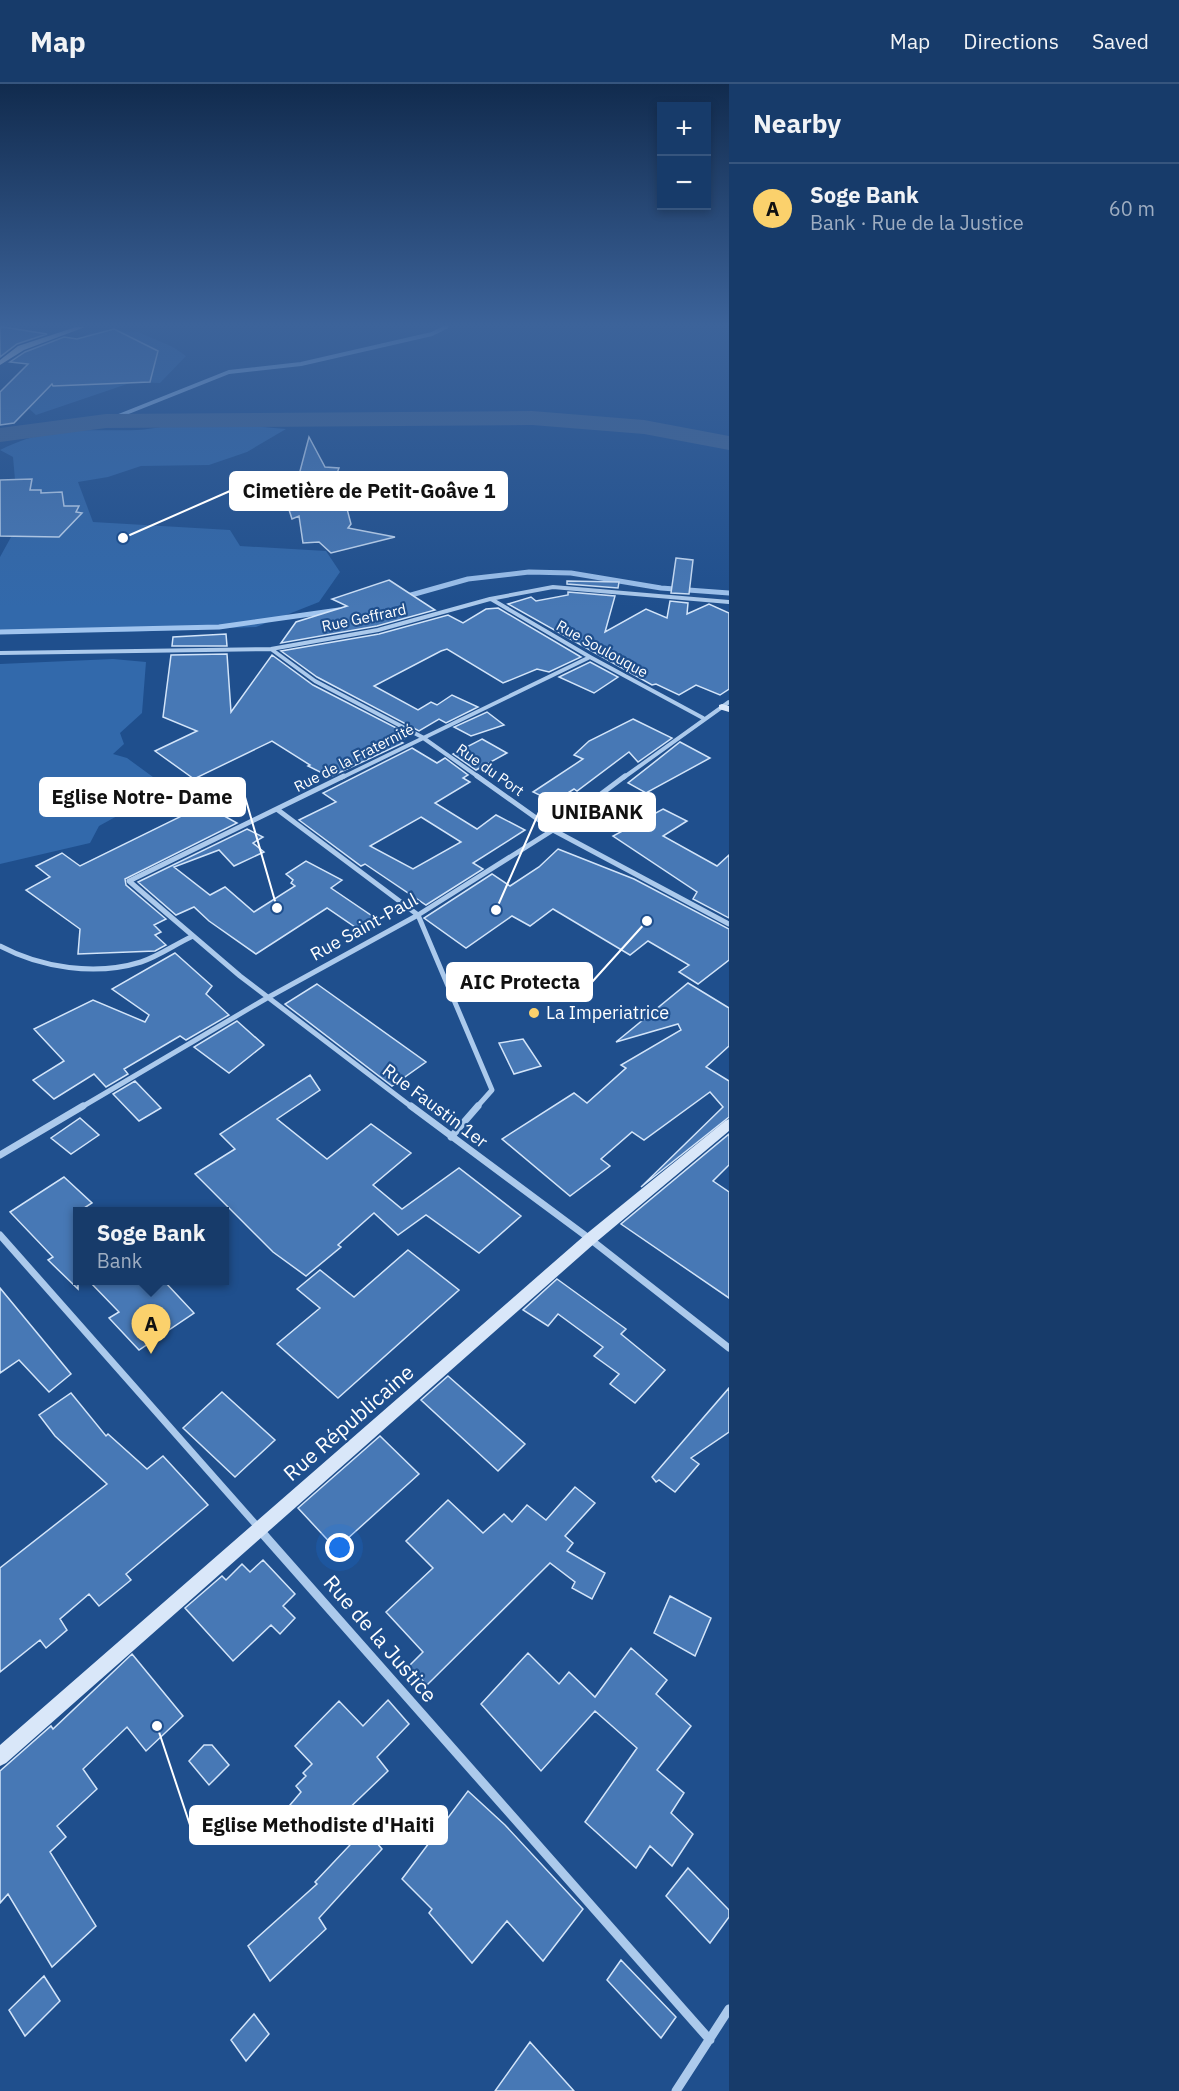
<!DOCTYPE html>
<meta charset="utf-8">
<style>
:root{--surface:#173b6a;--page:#204270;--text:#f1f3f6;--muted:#9eadc1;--line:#36557e;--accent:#fbd16c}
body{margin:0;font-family:"IBM Plex Sans",sans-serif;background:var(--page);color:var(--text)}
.controls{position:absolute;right:18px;top:18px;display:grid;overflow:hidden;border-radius:0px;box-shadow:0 3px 9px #0003}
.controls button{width:54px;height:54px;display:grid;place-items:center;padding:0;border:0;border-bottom:2px solid var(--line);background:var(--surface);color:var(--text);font:30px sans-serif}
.you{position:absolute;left:340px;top:1464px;width:21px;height:21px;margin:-15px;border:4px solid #fff;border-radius:50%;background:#1a73e8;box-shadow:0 0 0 9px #1a73e833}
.badge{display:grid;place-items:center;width:39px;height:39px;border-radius:50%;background:var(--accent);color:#111;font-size:20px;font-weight:700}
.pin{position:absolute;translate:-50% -50px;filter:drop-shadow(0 2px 3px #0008)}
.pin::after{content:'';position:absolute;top:32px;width:21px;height:18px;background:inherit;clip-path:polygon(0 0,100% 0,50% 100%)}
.popup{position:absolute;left:73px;top:1123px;width:156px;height:78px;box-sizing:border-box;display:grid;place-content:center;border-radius:0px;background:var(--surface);filter:drop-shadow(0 2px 4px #0005);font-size:20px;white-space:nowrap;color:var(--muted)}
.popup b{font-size:22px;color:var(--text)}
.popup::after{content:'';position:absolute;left:50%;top:100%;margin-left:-12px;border:12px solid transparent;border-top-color:var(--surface)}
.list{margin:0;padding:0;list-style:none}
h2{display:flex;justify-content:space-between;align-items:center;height:78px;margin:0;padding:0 24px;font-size:26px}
h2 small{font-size:20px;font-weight:400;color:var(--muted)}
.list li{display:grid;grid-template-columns:39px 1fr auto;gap:18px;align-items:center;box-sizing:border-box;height:90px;padding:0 24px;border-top:2px solid var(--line)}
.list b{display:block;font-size:22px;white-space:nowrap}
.list p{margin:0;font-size:20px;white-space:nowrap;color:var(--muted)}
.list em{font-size:20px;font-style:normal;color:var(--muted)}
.map{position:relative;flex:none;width:729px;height:2007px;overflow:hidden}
header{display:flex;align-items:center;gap:36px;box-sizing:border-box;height:84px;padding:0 30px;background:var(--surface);border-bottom:2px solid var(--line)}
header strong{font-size:28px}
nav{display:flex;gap:33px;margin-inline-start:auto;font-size:21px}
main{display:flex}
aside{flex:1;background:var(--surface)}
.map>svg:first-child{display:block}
.green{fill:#3269ab}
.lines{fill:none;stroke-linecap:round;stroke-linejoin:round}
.stream-far1{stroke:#a0c4ee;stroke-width:4}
.stream{stroke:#a0c4ee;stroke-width:5}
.river{fill:#436592;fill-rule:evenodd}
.building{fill:#4778b5;stroke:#d2e4f9;stroke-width:1.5;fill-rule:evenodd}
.street-far3{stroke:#accaec;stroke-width:4}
.street-far2{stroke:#accaec;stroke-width:5}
.street-far1{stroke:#accaec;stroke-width:7}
.street{stroke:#accaec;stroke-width:9}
.secondary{fill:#d9e7f9;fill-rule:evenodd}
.primary{fill:#f2f7ff;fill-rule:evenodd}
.poi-dot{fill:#fbd16c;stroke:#1f4f8d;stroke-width:2}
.labels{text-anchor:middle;stroke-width:4.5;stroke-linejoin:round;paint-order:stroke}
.far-street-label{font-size:15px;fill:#fff;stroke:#1f4f8d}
.street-label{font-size:18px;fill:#fff;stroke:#1f4f8d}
.poi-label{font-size:18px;fill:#fff;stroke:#1f4f8d;text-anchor:start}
.near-street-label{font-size:21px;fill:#fff;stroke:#1f4f8d}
.leader{fill:none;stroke:#fff;stroke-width:2}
.callout-dot{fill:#fff;stroke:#1f4f8d;stroke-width:2}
.callout{fill:#fff;stroke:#fff;stroke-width:2}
.callout-label{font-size:20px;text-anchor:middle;font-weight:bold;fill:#111}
</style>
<header>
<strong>Map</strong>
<nav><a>Map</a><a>Directions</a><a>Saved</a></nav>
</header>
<main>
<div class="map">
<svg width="729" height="2007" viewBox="0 0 729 2007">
<rect width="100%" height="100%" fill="#1f4f8d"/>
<path class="green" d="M 138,248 L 173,263 L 186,272 L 160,299 L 133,298 L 36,331 L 25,321 L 72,260 L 90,249 Z
M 193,337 L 286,345 L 247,368 L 209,381 L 141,382 L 108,393 L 78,398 L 93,438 L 230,446 L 240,462 L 326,467 L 340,488 L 319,518 L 256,543 L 123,548 L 0,546 L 0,473 L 16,444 L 16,407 L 13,373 L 0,366 C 53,340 82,348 137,346 C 156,345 175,340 193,337 Z
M 113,575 L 146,578 L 142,629 L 120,649 L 124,660 L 113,670 L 127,674 L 168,704 L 99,742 L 90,759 L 0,780 L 0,580 Z"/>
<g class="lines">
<path class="stream-far1" d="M 106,337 L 229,288 L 301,280 L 432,250 L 446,243"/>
<path class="stream" d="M 404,513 L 468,495 L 529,488 L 571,489 L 661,504 L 729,509
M 0,548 L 219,543 L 339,526"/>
<path class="river" d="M 532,327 L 644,336 L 729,352 L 729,366 L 644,350 L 532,341 L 106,344 L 0,358 L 0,344 L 106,330 Z"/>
</g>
<path class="building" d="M 0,243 L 3,243 L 47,250 L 17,260 L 0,273 Z
M 114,245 L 158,267 L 150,298 L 53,302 L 52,300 L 14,339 L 0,341 L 0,308 L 28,280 L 10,278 L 25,268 L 64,253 L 77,255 Z
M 309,353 L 325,383 L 339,384 L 326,417 L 346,421 L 351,440 L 348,444 L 395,453 L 331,469 L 319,458 L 303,459 L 299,432 L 292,435 L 281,401 L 286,390 L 299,391 Z
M 32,395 L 30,406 L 41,406 L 41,409 L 62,408 L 64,422 L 79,422 L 76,428 L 82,429 L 59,453 L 0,452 L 0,396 Z
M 676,474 L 693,476 L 689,510 L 671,509 Z
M 389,496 L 435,526 L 377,542 L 281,559 L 296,538 L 347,522 L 332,515 Z
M 567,497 L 619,498 L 618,504 L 567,500 Z
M 568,508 L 615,512 L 605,548 L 646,525 L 667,534 L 670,517 L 688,519 L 687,530 L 709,520 L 729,529 L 729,605 L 720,611 L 696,601 L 679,611 L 656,600 L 652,601 L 508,520 L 531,513 L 536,517 L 568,511 Z
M 498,524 L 581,573 L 549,588 L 537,585 L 503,599 L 447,565 L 441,567 L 374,602 L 418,626 L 431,618 L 437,621 L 452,611 L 478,623 L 446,639 L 439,635 L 419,647 L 317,593 L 281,567 L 379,550 L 448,531 L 463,539 L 486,525 Z
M 226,550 L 227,562 L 172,562 L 173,553 Z
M 227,570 L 231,628 L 272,571 L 313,601 L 410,651 L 400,657 L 403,659 L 330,693 L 308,682 L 310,681 L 272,657 L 194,695 L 155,667 L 197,647 L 163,633 L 171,571 Z
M 590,578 L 618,593 L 594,609 L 559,593 Z
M 487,628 L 504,641 L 471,652 L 454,643 Z
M 633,635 L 672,654 L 638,678 L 629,668 L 577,707 L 574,705 L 554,718 L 533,708 L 583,675 L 574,671 L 589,657 Z
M 482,655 L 507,669 L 476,686 L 453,670 Z
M 680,658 L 710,674 L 646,709 L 628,699 Z
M 412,664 L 437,679 L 445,674 L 468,691 L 463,694 L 470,698 L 435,719 L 477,745 L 496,731 L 525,746 L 473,779 L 483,785 L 426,821 L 365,780 L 361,782 L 299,736 L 336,718 L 323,709 ZM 421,733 L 461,758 L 413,785 L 370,762 Z
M 218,714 L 237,727 L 226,733 L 237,739 L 125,795 L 126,801 L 166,835 L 154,841 L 161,848 L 155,851 L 166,861 L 155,867 L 78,870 L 80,845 L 26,806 L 50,793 L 36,782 L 62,769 L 80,782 Z
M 663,725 L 687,737 L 663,752 L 717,782 L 729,771 L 729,834 L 693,815 L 697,808 L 613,752 Z
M 247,745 L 263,753 L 253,759 L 264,768 L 234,782 L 219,766 L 174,783 L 210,811 L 225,803 L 254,828 L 295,802 L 291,799 L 293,796 L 286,790 L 306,777 L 342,796 L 331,804 L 378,836 L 361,847 L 327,824 L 256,870 L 209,837 L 194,823 L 176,831 L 138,798 Z
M 558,765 L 634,795 L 729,845 L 729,876 L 698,900 L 679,888 L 689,881 L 648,857 L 630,871 L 553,825 L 530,842 L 512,832 L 466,864 L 424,834 L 492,790 L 510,802 L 539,783 Z
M 175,869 L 212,902 L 206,910 L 229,931 L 186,956 L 180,952 L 124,985 L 128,990 L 106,1003 L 94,990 L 54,1015 L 33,996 L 64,977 L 34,945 L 93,916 L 145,938 L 149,931 L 112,905 Z
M 688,899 L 729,924 L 729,962 L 706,983 L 729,997 L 729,1033 L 641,1103 L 723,1023 L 710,1008 L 644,1056 L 632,1048 L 601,1075 L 610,1082 L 570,1112 L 502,1055 L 574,1009 L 587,1019 L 626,984 L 621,981 L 681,946 L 678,940 L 616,958 Z
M 317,900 L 426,978 L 392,1002 L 285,920 Z
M 237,937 L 264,961 L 229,989 L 194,963 Z
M 523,955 L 541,982 L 514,990 L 499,959 Z
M 310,991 L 320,1006 L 277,1035 L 327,1075 L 371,1040 L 411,1069 L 373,1101 L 402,1125 L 459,1084 L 521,1132 L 479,1169 L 426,1131 L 398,1151 L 374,1129 L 338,1161 L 341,1163 L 306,1192 L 273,1168 L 195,1090 L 235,1065 L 220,1050 Z
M 135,997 L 161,1024 L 139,1037 L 113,1010 Z
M 80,1034 L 99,1051 L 71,1070 L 51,1054 Z
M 729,1050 L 729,1081 L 713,1097 L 729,1108 L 729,1214 L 621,1140 Z
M 64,1093 L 92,1119 L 78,1128 L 78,1205 L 48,1176 L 53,1173 L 10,1128 Z
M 408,1166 L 459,1206 L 338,1314 L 277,1260 L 320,1224 L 297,1205 L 320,1186 L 354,1213 Z
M 557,1195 L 626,1245 L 621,1250 L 665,1286 L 635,1319 L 610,1300 L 619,1290 L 594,1272 L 603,1263 L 558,1230 L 548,1242 L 523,1226 Z
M 89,1197 L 164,1197 L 194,1229 L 139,1266 L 109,1234 L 119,1228 Z
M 0,1204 L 71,1290 L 49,1308 L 19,1276 L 0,1289 Z
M 448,1292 L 525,1360 L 498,1387 L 421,1316 Z
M 729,1304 L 729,1348 L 691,1374 L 699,1380 L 675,1408 L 659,1396 L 656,1398 L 652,1393 Z
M 222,1308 L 275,1356 L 235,1393 L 183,1344 Z
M 71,1309 L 106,1352 L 108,1350 L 147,1385 L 163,1372 L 208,1421 L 126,1490 L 131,1496 L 99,1522 L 89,1510 L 60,1535 L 67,1546 L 46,1564 L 40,1556 L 0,1588 L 0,1484 L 107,1400 L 55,1352 L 39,1331 Z
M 380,1352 L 419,1390 L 336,1465 L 298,1424 Z
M 575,1403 L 595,1419 L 565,1452 L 573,1459 L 567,1467 L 605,1489 L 592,1515 L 572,1504 L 575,1498 L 550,1479 L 427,1601 L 409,1582 L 423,1568 L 386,1528 L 433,1484 L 406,1457 L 448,1416 L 483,1449 L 504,1430 L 512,1438 L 527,1421 L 546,1436 Z
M 263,1476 L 295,1510 L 283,1522 L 295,1534 L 280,1550 L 271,1541 L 233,1577 L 185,1524 L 222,1492 L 226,1496 L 242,1480 L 250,1488 Z
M 670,1512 L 711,1534 L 695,1572 L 654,1549 Z
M 631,1564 L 667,1596 L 656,1610 L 691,1642 L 657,1686 L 684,1709 L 671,1729 L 693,1750 L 672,1782 L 650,1762 L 636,1784 L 585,1738 L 637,1664 L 595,1627 L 541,1687 L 481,1620 L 528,1569 L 559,1600 L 569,1588 L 595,1613 Z
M 132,1570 L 183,1632 L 146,1667 L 127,1643 L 83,1685 L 97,1705 L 57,1742 L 66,1753 L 50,1768 L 96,1842 L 52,1883 L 8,1810 L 0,1819 L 0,1687 L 51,1642 L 53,1645 Z
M 388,1616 L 409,1640 L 377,1673 L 388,1687 L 339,1734 L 331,1724 L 322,1732 L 318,1728 L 308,1740 L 290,1721 L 301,1708 L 296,1702 L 306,1692 L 303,1689 L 312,1680 L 295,1662 L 339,1617 L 363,1642 Z
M 204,1661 L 212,1661 L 229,1681 L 209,1701 L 189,1677 Z
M 468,1707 L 505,1741 L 583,1825 L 543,1877 L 507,1837 L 472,1879 L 429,1829 L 432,1825 L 402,1795 Z
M 365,1745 L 382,1765 L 319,1834 L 326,1845 L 270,1897 L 248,1862 L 317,1800 L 315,1798 Z
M 688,1784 L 729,1826 L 729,1833 L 710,1859 L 666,1812 Z
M 621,1876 L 676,1933 L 661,1954 L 607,1896 Z
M 44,1892 L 60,1917 L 25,1952 L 9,1926 Z
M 254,1930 L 269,1950 L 246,1977 L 231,1956 Z
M 530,1958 L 574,2007 L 495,2007 Z"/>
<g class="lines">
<path class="street-far3" d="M 491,515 L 590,573 L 703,634
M 271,565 L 315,597 L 422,653 L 480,694
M 0,569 L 271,565 L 378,546 L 490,515 L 553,503 L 729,518
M 341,694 L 590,573
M 623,694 L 729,618"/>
<path class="street-far2" d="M 344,692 L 129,797 L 240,892 L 413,1024
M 477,692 L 553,746 L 729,840
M 278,726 L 418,831 L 492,1006 L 476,1024
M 0,862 C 41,884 96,892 141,878 C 159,872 174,861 191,853
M 80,1024 L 267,914 L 418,831 L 553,746 L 625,692"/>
<path class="street-far1" d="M 411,1022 L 590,1155 L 729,1264
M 451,1053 L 478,1022
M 0,1071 L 83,1022
M 0,1151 L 266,1452"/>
<path class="street" d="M 264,1451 L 710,1956
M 676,2007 L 729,1925"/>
<path class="secondary" d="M 722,620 L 729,622 L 729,628 L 719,625 L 719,621 Z
M 729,1035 L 729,1047 L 595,1159 L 6,1679 L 0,1682 L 0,1661 L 585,1151 L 725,1037 Z"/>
<path class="primary" d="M 76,243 L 85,243 L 24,266 L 0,281 L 0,276 L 18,262 Z"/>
</g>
<linearGradient id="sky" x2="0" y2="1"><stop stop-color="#112b4e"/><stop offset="0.46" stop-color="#3c639a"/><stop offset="1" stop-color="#3c639a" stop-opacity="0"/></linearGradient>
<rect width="729" height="524" fill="url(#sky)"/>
<circle class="poi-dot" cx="534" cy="929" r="6"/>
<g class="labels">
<g class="far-street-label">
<text transform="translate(364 534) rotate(-12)" y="5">Rue Geffrard</text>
<text transform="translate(602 565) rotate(29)" y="5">Rue Soulouque</text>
<text transform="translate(354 674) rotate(-27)" y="5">Rue de la Fraternité</text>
<text transform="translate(490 686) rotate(35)" y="5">Rue du Port</text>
</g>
<g class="street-label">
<text transform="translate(364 843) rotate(-29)" y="6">Rue Saint-Paul</text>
<text transform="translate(435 1022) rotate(37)" y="6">Rue Faustin 1er</text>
</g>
<g class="poi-label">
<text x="546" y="935">La Imperiatrice</text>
</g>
<g class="near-street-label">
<text transform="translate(349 1339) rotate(-41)" y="7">Rue Républicaine</text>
<text transform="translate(380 1555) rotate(49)" y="7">Rue de la Justice</text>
</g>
</g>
<path class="leader" d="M123 454L230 407M277 824L245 713M496 826L539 728M647 837L592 898M157 1642L190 1741"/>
<g class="callout-dot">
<circle cx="123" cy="454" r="6"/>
<circle cx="277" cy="824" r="6"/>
<circle cx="496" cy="826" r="6"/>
<circle cx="647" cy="837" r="6"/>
<circle cx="157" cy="1642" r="6"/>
</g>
<g class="callout">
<rect x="230" y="388" width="277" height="38" rx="6"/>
<rect x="40" y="694" width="205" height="38" rx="6"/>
<rect x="539" y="709" width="116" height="38" rx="6"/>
<rect x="447" y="879" width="145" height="38" rx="6"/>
<rect x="190" y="1722" width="257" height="38" rx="6"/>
</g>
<g class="callout-label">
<text x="369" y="414">Cimetière de Petit-Goâve 1</text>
<text x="142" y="720">Eglise Notre- Dame</text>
<text x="597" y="735">UNIBANK</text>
<text x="520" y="905">AIC Protecta</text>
<text x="318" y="1748">Eglise Methodiste d'Haiti</text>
</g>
</svg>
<div class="controls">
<button>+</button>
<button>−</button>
</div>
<div class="you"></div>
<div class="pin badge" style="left:151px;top:1270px">A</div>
<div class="popup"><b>Soge Bank</b>Bank</div>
</div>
<aside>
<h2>Nearby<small></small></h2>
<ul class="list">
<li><span class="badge">A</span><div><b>Soge Bank</b><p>Bank · Rue de la Justice</p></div><em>60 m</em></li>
</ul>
</aside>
</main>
